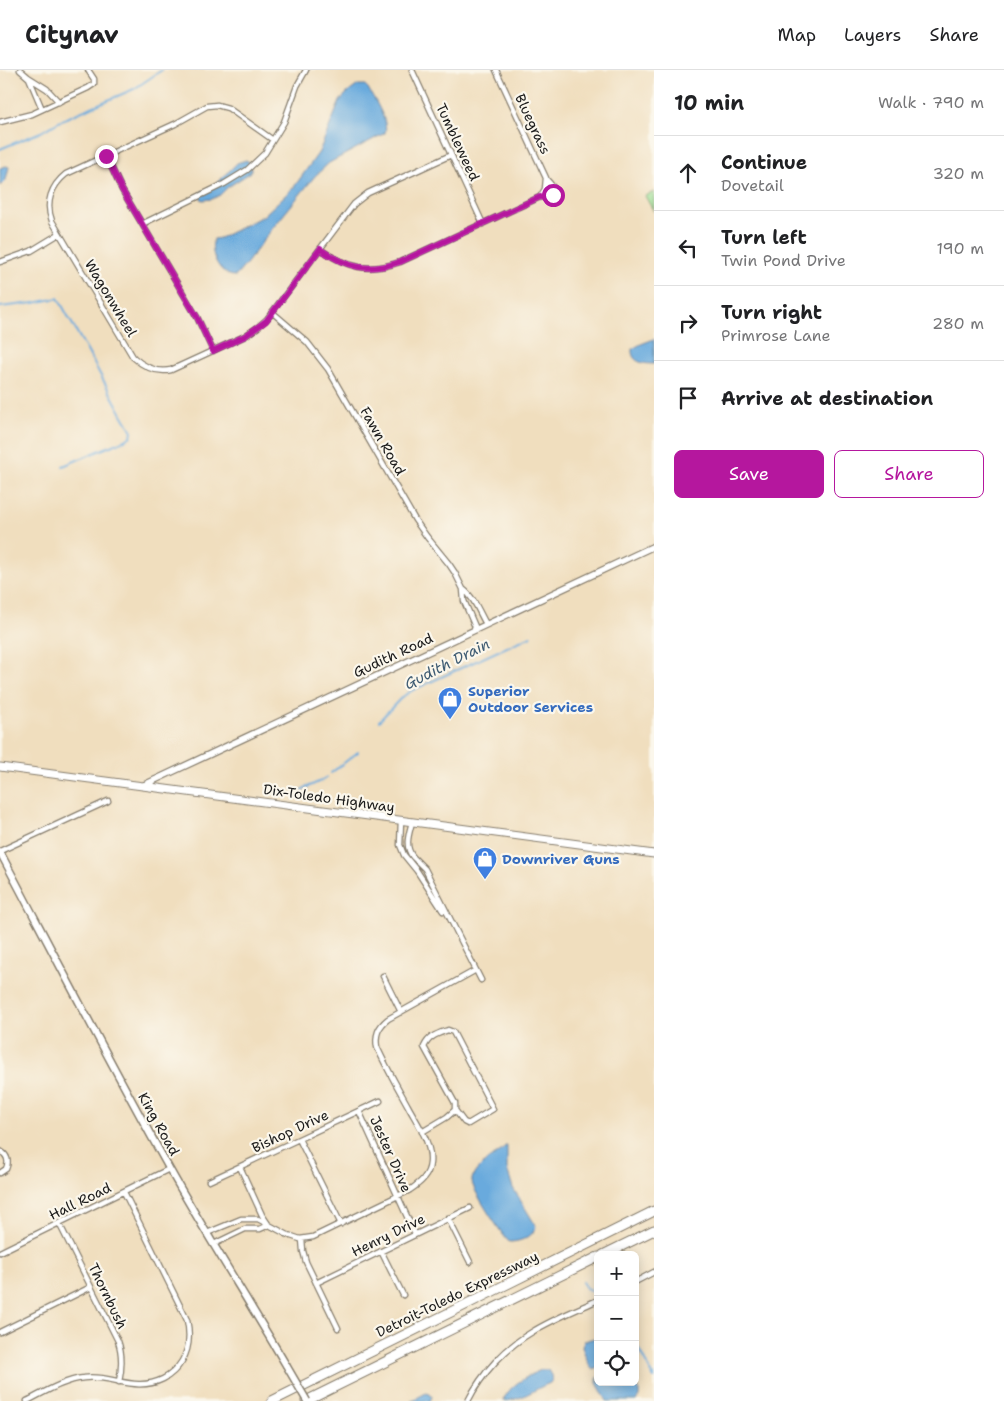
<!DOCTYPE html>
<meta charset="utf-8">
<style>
:root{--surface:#fff;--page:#f2f2f2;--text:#202124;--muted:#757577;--line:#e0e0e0;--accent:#b5179e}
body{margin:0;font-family:"Shantell Sans",sans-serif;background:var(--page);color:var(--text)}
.controls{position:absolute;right:15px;bottom:15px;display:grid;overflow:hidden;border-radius:8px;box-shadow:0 2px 12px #0003}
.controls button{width:45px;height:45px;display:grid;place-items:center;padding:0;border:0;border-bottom:1px solid var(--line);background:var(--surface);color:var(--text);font:25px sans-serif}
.stop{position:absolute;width:15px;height:15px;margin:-11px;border:4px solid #b5179e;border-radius:50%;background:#fff}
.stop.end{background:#b5179e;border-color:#fff;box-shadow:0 1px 5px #0008}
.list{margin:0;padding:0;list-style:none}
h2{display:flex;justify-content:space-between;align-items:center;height:65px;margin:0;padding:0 20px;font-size:21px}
h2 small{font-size:16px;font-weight:400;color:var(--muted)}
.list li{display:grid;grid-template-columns:32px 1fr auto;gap:15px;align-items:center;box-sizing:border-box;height:75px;padding:0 20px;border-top:1px solid var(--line)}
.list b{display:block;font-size:19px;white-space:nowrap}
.list p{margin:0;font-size:16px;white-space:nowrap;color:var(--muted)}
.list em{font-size:16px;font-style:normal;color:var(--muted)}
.actions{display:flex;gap:10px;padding:15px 20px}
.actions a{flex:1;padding:11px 0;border:1px solid var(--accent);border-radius:8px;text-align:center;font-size:18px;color:var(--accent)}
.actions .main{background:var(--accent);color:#fff}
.icon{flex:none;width:28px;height:28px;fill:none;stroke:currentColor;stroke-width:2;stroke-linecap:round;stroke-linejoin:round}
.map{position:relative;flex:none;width:654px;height:1331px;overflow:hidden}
header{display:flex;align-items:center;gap:30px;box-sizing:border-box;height:70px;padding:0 25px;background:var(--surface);border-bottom:1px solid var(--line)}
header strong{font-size:24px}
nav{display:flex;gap:28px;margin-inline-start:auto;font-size:18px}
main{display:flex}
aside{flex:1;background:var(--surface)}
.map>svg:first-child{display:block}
.green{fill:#9dde94;stroke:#5c7d58}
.water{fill:#69aadd;stroke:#42637c}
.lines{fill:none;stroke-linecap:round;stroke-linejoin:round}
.stream{stroke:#69aadd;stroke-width:2}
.minor-casing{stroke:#867d6d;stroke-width:7}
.tertiary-casing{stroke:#867d6d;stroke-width:8}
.secondary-casing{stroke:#867d6d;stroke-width:9}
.primary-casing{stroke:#867d6d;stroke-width:9}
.motorway-casing{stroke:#867d6d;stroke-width:11}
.minor{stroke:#fff;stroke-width:4.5}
.tertiary{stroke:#fff;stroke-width:5.5}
.secondary{stroke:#fff;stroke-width:6}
.primary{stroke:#fff;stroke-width:7}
.motorway{stroke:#fff;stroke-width:9}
.secondary-bridge-casing{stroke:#867d6d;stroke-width:9;stroke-linecap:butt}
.secondary-bridge{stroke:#fff;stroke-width:6}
.route{stroke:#b5179e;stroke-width:6}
.labels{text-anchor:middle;stroke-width:4.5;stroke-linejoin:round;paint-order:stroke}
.street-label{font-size:14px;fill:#1c1c1c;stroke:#fbf7ec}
.shop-label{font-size:14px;font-weight:bold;fill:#366cbe;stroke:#fbf7ec;text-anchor:start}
.water-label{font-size:15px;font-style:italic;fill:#3f5c73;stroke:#fbf7ec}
</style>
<header>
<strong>Citynav</strong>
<nav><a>Map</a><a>Layers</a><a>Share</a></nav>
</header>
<main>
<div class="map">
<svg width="654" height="1331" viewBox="0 0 654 1331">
<rect width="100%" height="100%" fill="#fbf7ec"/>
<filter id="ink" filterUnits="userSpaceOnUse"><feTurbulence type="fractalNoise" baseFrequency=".02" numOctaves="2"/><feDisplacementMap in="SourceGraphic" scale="10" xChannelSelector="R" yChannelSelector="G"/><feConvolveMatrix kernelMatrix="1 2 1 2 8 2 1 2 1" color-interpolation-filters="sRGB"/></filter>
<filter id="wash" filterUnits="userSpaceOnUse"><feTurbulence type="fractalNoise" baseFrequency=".0096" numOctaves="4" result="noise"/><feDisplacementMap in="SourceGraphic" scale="20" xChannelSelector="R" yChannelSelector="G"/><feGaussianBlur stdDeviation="1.12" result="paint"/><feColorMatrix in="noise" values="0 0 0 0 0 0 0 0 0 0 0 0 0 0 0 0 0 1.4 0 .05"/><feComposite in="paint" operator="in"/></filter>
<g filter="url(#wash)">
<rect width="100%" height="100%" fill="#f0debe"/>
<path class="green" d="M 654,122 L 654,142 L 645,126 Z"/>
<path class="water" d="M 358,15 L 365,15 L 368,18 C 374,29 389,51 385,63 L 329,93 L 315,106 L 272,159 L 247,193 L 236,206 C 220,207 208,182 214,169 L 220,168 L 263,146 L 294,117 L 319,82 L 340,31 L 346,24 Z
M 246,90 L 251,94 L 251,100 L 248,104 L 228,117 L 220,125 L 212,129 L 202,130 L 199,124 L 202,121 L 207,120 L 215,115 L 237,93 Z
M 6,96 L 9,97 L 6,110 L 0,116 L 0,98 Z
M 654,269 L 654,294 C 643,294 631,292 632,279 L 641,274 Z
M 505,1076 L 507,1076 L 507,1099 L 513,1118 L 536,1156 C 534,1167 520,1172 509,1172 C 502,1165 473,1121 472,1112 C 471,1105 479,1098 484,1093 C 490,1086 501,1084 505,1076 Z
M 598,1267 L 598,1297 L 593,1300 L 590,1297 L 582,1277 L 584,1271 Z
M 541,1300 L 548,1300 L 551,1305 L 552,1310 L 550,1313 C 534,1319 521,1331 503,1331 C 509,1315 526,1307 541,1300 Z
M 597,1307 L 598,1307 L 598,1312 L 635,1312 L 635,1310 L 639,1321 L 639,1327 L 636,1331 L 607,1331 L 597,1313 Z
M 426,1323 L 430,1324 L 432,1327 L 430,1331 L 411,1331 Z"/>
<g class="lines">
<path class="stream" d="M 0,79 L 41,62 L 66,48 L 134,19 L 162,0
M 0,237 L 34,233 L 58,228 L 123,346 L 132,361 L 131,366 L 127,369 L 63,396
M 379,651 L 402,627 L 413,620 L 531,566
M 331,703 L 358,682
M 297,723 C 306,716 318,714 327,707
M 582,1212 L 586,1218 L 592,1221
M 635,1272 L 654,1308"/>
</g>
</g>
<g filter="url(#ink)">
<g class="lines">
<defs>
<path id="minor" d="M 20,0 L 28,7 L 47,19 L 59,32
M 306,0 L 297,16 L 284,52 L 273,70 L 228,38 L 217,35 L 207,36 L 175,54 L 66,104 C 51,116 45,133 52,151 L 133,287 C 144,297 157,303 171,300 L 245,266 L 258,257 L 267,249 L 354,134 L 368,123 L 451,85
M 412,0 L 483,154
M 29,8 L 42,39
M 0,52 L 32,44 L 88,18 L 94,14 L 94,9 L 88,0
M 106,86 L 122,120 L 197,247 L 213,281
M 540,127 C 559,129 557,120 546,109
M 142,154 L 224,114 L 247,100 L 265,83 L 273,70
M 320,179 C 347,198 368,203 400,192 L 540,127 L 545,119 L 546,108 L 496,0
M 0,192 L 31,181 L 59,164
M 272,242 L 307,272 L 328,299 L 415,450 L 427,467 L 449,494 L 455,503 L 463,519 L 464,531 L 476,559
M 463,519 C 474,527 479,542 486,554
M 401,750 L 400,775 L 404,785 L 417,801 L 443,841
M 412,752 C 409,764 404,776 413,787 C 417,791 421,795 425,799 L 481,910
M 0,781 L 108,731
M 383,906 L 401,942
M 359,1041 L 415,1164
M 422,1062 L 447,1047 L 455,1040 L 455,1033 L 424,977 C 429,966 437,964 448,960 L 453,962 L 493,1039 L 468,1054 L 464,1052 L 455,1040
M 299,1069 L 341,1154
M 0,1081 C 8,1085 9,1092 6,1099 L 0,1103
M 240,1097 L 262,1145 L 268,1154
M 209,1111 L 380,1031
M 448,1148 L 470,1192
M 59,1153 L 118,1271 C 123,1285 122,1298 119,1312
M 207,1163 L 241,1149 L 258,1149 L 288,1165 L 300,1169 L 313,1167 L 410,1120 C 420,1113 429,1106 430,1093 C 432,1073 417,1053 408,1036 C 397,1016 386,997 377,977 C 375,965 378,957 388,949 L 476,900
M 302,1169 L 303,1181 L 306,1192 L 338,1258
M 214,1174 L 245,1159 L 260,1159 L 269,1155
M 381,1181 L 403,1225
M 0,1182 L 169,1099
M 635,1212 L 654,1202
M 316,1213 L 470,1138
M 0,1262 L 91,1217
M 27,1331 C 45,1322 64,1310 84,1308 C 112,1304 134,1323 163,1309 C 171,1305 177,1299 182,1291 C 190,1278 190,1264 187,1250 L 124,1122
M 468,1331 C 482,1303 505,1278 532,1262 C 553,1249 576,1240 598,1230"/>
<path id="tertiary" d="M 142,716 L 654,476"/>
<path id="secondary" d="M 0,782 C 56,888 111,995 170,1100 C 207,1166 248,1230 286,1295"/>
<path id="primary" d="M 0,697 L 654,784"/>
<path id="motorway" d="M 603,1185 L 654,1160
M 272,1331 L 654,1141
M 306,1331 L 598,1187"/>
</defs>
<use href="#minor" class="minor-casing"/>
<use href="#tertiary" class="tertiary-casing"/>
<use href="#secondary" class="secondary-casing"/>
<use href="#primary" class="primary-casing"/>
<use href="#motorway" class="motorway-casing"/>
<use href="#minor" class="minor"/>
<use href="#tertiary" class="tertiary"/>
<use href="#secondary" class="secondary"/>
<use href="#primary" class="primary"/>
<use href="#motorway" class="motorway"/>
<defs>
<path id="secondary-bridge" d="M 286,1295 L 307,1331"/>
</defs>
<use href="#secondary-bridge" class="secondary-bridge-casing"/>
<use href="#secondary-bridge" class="secondary-bridge"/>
</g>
</g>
<g class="lines" filter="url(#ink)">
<path class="route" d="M 106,86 L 122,120 L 197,247 L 213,281 L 245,266 L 266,251 L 320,179 C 347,198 367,203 400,192 L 540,127 L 548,128 L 553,125"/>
</g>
<defs>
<symbol id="shop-pin" viewBox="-11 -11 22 30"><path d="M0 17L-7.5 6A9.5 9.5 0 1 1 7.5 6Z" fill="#3f7fe0" stroke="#fbf7ec"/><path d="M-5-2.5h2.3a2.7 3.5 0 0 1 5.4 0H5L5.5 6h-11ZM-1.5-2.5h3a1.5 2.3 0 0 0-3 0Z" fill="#fff"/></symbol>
</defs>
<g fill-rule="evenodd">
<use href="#shop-pin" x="436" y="615" width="28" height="38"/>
<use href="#shop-pin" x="471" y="775" width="28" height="38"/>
</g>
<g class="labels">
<g class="street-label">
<text transform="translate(533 54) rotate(65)" y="5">Bluegrass</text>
<text transform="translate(458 72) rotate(65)" y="5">Tumbleweed</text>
<text transform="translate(111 228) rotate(59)" y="5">Wagonwheel</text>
<text transform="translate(383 371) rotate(60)" y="5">Fawn Road</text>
<text transform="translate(393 585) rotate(-25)" y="5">Gudith Road</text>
<text transform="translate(329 728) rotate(8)" y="5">Dix-Toledo Highway</text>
<text transform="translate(159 1054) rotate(61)" y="5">King Road</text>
<text transform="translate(290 1061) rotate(-25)" y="5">Bishop Drive</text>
<text transform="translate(391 1084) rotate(66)" y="5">Jester Drive</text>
<text transform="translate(80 1131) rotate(-26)" y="5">Hall Road</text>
<text transform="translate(388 1165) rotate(-26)" y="5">Henry Drive</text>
<text transform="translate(457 1224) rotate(-26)" y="5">Detroit-Toledo Expressway</text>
<text transform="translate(108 1226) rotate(64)" y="5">Thornbush</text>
</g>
<g class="shop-label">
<text x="468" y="626">Superior<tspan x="468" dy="16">Outdoor Services</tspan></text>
<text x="502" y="794">Downriver Guns</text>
</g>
<g class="water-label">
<text transform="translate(447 594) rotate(-27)" y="5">Gudith Drain</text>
</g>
</g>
</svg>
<div class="controls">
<button>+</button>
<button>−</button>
<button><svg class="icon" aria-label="locate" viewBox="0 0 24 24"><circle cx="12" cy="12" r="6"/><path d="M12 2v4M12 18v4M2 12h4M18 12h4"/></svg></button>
</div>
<div class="stop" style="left:553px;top:125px"></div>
<div class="stop end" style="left:106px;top:86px"></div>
</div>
<aside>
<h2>10 min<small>Walk · 790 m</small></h2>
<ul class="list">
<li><svg class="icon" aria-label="ahead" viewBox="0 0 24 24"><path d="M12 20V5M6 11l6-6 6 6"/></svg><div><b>Continue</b><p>Dovetail</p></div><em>320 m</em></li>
<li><svg class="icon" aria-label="left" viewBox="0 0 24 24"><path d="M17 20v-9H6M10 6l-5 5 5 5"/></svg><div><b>Turn left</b><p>Twin Pond Drive</p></div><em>190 m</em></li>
<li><svg class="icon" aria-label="right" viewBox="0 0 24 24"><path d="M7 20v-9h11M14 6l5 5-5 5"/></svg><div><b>Turn right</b><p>Primrose Lane</p></div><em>280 m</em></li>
<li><svg class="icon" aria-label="arrive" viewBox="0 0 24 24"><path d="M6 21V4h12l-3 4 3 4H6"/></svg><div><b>Arrive at destination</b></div></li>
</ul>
<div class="actions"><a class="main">Save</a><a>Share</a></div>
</aside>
</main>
